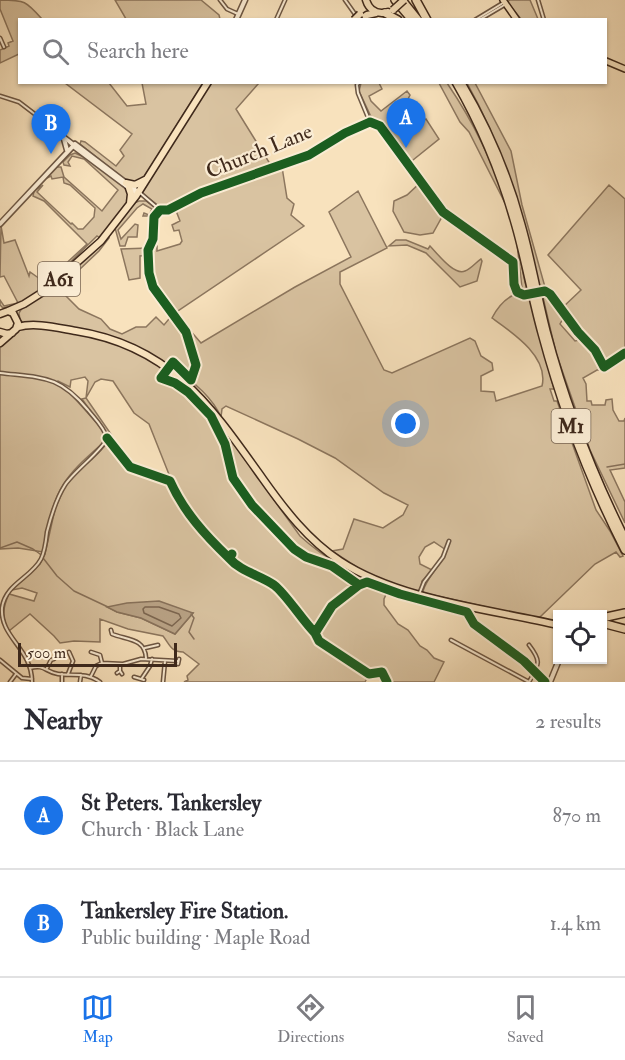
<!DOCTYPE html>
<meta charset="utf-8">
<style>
:root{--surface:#fff;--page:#f7f7f7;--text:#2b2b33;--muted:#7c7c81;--line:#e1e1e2;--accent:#1a73e8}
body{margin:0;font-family:"IM FELL Double Pica",serif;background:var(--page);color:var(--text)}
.controls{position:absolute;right:18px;bottom:18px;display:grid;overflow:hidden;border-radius:0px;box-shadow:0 2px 4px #0004}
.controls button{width:54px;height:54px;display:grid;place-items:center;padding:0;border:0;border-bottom:2px solid var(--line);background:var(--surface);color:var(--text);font:30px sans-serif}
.scale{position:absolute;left:18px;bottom:15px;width:159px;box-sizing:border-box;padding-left:6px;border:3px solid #3f291b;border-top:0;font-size:16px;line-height:21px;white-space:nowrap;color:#3f291b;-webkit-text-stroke:4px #faecd4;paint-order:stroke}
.you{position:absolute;left:406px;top:424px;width:21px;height:21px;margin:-15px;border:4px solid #fff;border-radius:50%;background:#1a73e8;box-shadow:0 0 0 9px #1a73e833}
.badge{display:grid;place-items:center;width:39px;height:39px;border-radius:50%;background:var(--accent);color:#fff;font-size:20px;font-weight:700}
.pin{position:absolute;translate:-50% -50px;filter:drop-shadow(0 2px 3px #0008)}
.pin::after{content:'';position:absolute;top:32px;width:21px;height:18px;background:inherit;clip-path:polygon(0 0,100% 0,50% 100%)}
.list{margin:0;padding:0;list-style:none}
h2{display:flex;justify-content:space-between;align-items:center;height:78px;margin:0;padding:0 24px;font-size:26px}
h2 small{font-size:20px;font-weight:400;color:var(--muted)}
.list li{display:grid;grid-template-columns:39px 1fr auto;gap:18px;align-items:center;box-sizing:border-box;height:108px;padding:0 24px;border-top:2px solid var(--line)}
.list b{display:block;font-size:22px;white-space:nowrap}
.list p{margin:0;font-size:20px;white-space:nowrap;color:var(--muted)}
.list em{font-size:20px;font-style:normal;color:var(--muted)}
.icon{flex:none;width:33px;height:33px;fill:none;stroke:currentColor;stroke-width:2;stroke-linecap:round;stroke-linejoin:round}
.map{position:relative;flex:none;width:625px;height:682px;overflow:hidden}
.search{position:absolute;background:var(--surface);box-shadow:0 2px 4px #0004;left:18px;right:18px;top:18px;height:66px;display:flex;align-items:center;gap:15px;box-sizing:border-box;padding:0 21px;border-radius:0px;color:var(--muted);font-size:22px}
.sheet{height:294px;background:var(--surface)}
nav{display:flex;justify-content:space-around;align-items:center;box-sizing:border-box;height:84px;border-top:2px solid var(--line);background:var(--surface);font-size:16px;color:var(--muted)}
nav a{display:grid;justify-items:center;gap:3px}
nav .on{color:var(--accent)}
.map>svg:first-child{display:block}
.green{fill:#d9c3a1;stroke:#8c765e;stroke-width:1.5;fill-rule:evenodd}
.water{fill:#b9a386;stroke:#88725b;stroke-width:1.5}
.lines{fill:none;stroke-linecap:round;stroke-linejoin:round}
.shore{stroke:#7c6650;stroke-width:1.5}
.stream{stroke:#88725b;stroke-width:1.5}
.minor-casing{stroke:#6d5744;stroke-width:5}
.tertiary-casing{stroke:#6d5744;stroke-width:7}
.primary-casing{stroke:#3f291b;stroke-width:8}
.trunk-casing{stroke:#3f291b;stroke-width:9}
.motorway-casing{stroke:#3f291b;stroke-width:10}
.minor{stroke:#faecd4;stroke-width:2}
.tertiary{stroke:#faecd4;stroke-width:4}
.primary{stroke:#f8e2bd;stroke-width:5}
.trunk{stroke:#f8e2bd;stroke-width:6}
.motorway{stroke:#f8e2bd;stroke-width:7}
.trunk-bridge-casing{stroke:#3f291b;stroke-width:9;stroke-linecap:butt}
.trunk-bridge{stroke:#f8e2bd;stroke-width:6}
.cycleway-casing{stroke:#faecd4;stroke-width:13}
.cycleway{stroke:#1b5e20;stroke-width:9}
.labels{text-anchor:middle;stroke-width:4.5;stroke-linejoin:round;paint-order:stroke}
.shield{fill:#faecd4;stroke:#776452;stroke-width:1.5}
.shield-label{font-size:20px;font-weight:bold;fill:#3f291b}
.street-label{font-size:21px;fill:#3f291b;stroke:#faecd4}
</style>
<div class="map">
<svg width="625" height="682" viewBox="0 0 625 682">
<rect width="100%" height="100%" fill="#f8e2bd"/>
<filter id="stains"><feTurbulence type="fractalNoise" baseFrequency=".00333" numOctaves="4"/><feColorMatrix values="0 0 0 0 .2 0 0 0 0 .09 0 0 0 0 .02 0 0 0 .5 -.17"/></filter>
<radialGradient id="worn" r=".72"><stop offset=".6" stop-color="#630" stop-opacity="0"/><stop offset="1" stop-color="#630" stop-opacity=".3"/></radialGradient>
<path class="green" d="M 0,0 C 25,0 26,1 42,19 L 20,20 L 19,54 L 0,63 L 0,50 L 9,46 L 8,43 L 13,41 L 0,9 Z
M 115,0 L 201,0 L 219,15 L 220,19 L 126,19 Z
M 510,0 L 530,0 L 538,19 L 521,19 L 507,2 Z
M 65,83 L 109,83 L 127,106 L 146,104 L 142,83 L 203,83 L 145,176 L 136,183 L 130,182 L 123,178 L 80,144 L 81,141 L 85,142 L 116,166 L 124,156 L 120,150 L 132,134 Z
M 209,83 L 257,83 L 258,84 L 236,109 L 272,167 L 201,192 L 164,210 L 142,193 Z
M 361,83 L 379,83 L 382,89 L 369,96 L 371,101 L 381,111 L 407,91 L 410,95 L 400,115 L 406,129 L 426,119 L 439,139 L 408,164 C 397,150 391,127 373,121 L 359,91 Z
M 439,83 L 447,83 C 475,124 493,163 509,211 L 469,132 L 460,122 Z
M 467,83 L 475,83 L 511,151 L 522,205 L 545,287 L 540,289 C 521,215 505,150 467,83 Z
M 75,153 L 86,158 L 129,188 L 128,203 L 100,238 L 97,236 L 39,293 L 21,304 L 3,308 L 0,305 L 0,300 L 4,306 L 18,303 L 4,276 L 0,277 L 1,226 L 4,243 L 15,240 L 29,276 L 30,272 L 40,279 L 55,273 L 55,270 L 57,268 L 59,270 L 87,244 L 44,201 L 33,196 L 34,191 L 43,185 L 37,192 L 71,224 L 72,223 L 78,229 L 83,229 L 94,217 L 95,208 L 70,185 L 64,183 L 63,177 L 52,179 L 51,176 L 47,178 L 56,167 L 61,167 L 64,177 L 102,211 L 118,190 L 84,159 L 72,156 L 68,162 L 70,166 L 64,165 L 63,162 L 70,155 Z
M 282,167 L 287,198 L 294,204 L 291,215 L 304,226 L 175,313 L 201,343 L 295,287 L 351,257 L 329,212 L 358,191 L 387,248 L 340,272 L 340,284 L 384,370 L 392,373 L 470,338 L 475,341 L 481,356 L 492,363 L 493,370 L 481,376 L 481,391 L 494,392 L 496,401 L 542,386 C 549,357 513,333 492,318 C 498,306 508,296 520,292 L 522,288 L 517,244 L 525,282 L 554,389 L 550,389 L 554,401 L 557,401 L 596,510 L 610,531 L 623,556 L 620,557 L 616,552 L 595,564 L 540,617 L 549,621 L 424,593 L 423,591 C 428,575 442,565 446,550 L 434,542 L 425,547 L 419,557 L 420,564 L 432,570 L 422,581 L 421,587 L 418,592 L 369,575 L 332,551 L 343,549 L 354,519 L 383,528 L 403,515 L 408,505 L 384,493 L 335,458 L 298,439 L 226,406 L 222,409 L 221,417 C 205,380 139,344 102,334 C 76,327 50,325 24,323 L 20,320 L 19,313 L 22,308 L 40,297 L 109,236 L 109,238 L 99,251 L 59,289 L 79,309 L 101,319 L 110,329 L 122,334 L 136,327 L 146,327 L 156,317 L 164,325 L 174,313 L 154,287 L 149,255 L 140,256 L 140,278 L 129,280 L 121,249 L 149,248 L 152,244 L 157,246 L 157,251 L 180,244 L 182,241 L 179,230 L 174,231 L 172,225 L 180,221 L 175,208 L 201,195 Z
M 420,183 L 443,215 L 433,233 L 420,235 L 404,232 L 393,211 L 394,201 L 407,195 Z
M 609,185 L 625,199 L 625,350 L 605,365 L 588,339 L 561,309 L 581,290 L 548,255 Z
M 139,201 L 146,201 L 157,209 L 153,216 L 143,216 L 144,213 L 149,215 L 152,209 L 143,204 L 137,208 L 118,230 L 121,239 L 135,224 L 138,225 L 137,237 L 128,237 L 125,246 L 120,246 L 115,228 L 132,204 Z
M 396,240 L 406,240 L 428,249 L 430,246 C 437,253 454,276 465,271 C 471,269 476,262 481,259 L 482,261 L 477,281 L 460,287 L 426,253 L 407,245 L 389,246 Z
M 547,292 L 552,296 L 564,317 L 560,324 L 575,341 L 580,340 L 580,336 L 605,370 L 597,370 L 583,378 L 586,384 L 587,401 L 591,401 L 592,405 L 605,405 L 606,400 L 612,399 L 613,410 L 619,421 L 624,421 L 625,418 L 625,468 L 610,470 L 625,502 L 625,523 L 590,450 L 556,353 L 542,293 Z
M 22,327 L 50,329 L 95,336 L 131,350 L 162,366 L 200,397 L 300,536 C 324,558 355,575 386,586 L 388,590 L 384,599 L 384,605 L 398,624 L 408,630 L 420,646 L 427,650 L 434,658 L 444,662 L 434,682 L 388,682 L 380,668 L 368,676 L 365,682 L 184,682 L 188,680 L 187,676 L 199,664 L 183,652 C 171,652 170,645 163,636 L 128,629 L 100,619 L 100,642 L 74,641 L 60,643 L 54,636 L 30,614 L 9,631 C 1,618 3,607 9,594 L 34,601 L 37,593 L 22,588 L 12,590 L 40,564 L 45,554 L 55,509 L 65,486 L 77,472 L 109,442 L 126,466 L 172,482 L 149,424 L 134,413 L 113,381 L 101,379 L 95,382 L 86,398 L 117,443 L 115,445 L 82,399 L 86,398 L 88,381 L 85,377 L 71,380 L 70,387 L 58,381 L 57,384 L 69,392 L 103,430 L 106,435 L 105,441 C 91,454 73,468 63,485 C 51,505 47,529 43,552 L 18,548 L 0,549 L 0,348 L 6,340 ZM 108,607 L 193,613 L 175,634 L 141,618 L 117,612 Z"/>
<path class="water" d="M 159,601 L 193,613 L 175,634 L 141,618 L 117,612 L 107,607 L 127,603 Z"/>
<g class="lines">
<path class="shore" d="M 145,607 L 159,607 L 179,614 L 181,618 L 172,626 L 144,613 L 143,609 Z"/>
<path class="stream" d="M 607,467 L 625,464
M 0,548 L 17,542 L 33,549 L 40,554 L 57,576 L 74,591 L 108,607
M 191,614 L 194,618 L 189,632 L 194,639"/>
<defs>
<path id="minor" d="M 220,0 L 227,9 L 238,14
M 345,0 L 357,17
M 538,0 L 544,20
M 276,20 L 285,0
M 475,20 L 503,3
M 479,20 L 506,4
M 0,38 L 4,47
M 359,82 L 357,85 L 358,93 L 370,122
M 0,96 L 19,102 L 74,144
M 370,122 L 380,126 L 415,176
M 60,134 L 73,146
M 139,192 L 160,210 L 165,211 L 201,193 L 309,155 L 345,133 L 370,122
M 0,373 C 43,378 59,375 88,410 C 95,419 104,427 107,438 C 104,449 74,471 65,485 C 56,499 51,516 47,532 C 46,541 45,551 41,559 C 31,578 5,584 2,608 C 0,638 32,648 32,682
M 420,592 L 424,582 L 443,557 L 449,541
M 111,630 L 112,634 C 127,640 145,638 146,658
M 451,640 L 529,682
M 529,645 C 542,662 539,664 529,682
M 145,648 L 158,645
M 91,652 L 100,655 L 102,663
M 0,660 L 22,678 L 32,679
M 178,664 L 179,659
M 30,668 C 45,664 45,672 58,674 C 73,676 86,672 100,682
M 47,668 L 51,660 L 54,659
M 120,671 L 120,664
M 117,673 L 120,671 L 122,674
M 68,674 L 73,661 L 69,652
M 91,676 L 96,666 L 102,663 L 123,664 L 141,659 L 177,661
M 134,677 L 144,680
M 142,678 L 150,666 L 152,659
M 10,682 L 16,674
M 62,682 L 62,674
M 80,682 L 81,675
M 163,682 L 165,661"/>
<path id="tertiary" d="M 236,20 L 245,0
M 64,139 L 67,150
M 75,144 L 138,192
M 73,146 L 137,194
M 0,224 L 75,144
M 550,682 L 559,660"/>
<path id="primary" d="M 503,0 L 517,20
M 606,61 L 625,69"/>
<path id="trunk" d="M 366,0 C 369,10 377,15 388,12
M 360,20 L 367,15 L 376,13
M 126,183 L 135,185 L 145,180
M 129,188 L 131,194 L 130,203
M 8,311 L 24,304 L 46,290 L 101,241 L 136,196 L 208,82
M 0,314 L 8,311 L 13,313 L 18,323 L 16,329 L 0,343
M 18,327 C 35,322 58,328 76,331 C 171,346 211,406 263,479 C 285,510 308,540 340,561 C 399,600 489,609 558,625
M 0,332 L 7,334 L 12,333"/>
<path id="motorway" d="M 395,0 L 412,20
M 402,0 L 418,20
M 416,0 L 427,20
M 385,13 L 398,20
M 456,82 C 482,127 502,176 516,226 C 526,261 532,297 542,333 C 562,408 590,481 625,550
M 461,83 C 487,127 508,176 521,225 C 531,260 537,296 546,331 C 565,403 592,473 625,539
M 602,618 L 625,613
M 602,623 L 625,629"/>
</defs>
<use href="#minor" class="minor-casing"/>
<use href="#tertiary" class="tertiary-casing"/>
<use href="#primary" class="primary-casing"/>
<use href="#trunk" class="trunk-casing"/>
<use href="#motorway" class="motorway-casing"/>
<use href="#minor" class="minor"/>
<use href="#tertiary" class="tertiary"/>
<use href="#primary" class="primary"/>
<use href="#trunk" class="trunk"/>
<use href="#motorway" class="motorway"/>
<defs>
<path id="trunk-bridge" d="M 393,10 L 404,0
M 354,20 L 360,14"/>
</defs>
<use href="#trunk-bridge" class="trunk-bridge-casing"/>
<use href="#trunk-bridge" class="trunk-bridge"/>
<defs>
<path id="cycleway" d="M 370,122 L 380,126 L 443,212 L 513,262 L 514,284 L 517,292 L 524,295 L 545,291 L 550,294 L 578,332 L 595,350 L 604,367 L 625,353
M 107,438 L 130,467 L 170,481 C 184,512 205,535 229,558 L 232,554
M 229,558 C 241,572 260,575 274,585 C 286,594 302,620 315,633 L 319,641 L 369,674 L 382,672 L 387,682
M 359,585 L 332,566 L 306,557 L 294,549 L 252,505 L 233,478 L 225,444 L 211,416 L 188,392 L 175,383 L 161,378 L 173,362 L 191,380 L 196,365 L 186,332 L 153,287 L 149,273 L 148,250 L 153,239 L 154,217 L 160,210 L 168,210 L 201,193 L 309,155 L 345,133 L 370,122
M 315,633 L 332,606 L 359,585 L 367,582 L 400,594 L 467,612 L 474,624 L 524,661 L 545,682"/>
</defs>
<use href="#cycleway" class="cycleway-casing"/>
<use href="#cycleway" class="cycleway"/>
</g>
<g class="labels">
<g class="shield">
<rect x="38" y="262" width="42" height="34" rx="4.5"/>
<rect x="551.5" y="409" width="39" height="34" rx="4.5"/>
</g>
<g class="shield-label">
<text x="59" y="286">A61</text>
<text x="571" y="433">M1</text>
</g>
<g class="street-label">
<text transform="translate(259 151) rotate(-22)" y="7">Church Lane</text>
</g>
</g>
<rect width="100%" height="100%" filter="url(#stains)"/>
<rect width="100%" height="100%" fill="url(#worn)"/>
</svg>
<div class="controls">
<button><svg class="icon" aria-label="locate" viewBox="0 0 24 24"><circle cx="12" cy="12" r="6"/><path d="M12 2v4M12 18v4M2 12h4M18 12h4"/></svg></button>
</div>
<div class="scale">500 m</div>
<div class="you"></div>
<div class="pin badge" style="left:406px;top:148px">A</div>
<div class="pin badge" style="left:51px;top:154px">B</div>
<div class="search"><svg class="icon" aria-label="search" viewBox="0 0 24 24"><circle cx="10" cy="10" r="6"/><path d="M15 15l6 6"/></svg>Search here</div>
</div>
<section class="sheet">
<h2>Nearby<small>2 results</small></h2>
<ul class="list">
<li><span class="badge">A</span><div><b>St Peters. Tankersley</b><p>Church · Black Lane</p></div><em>870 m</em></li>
<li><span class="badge">B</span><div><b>Tankersley Fire Station.</b><p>Public building · Maple Road</p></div><em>1.4 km</em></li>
</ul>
</section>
<nav>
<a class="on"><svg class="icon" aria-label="map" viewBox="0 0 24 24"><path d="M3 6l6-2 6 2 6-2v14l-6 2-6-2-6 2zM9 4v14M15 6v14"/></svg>Map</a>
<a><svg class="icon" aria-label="directions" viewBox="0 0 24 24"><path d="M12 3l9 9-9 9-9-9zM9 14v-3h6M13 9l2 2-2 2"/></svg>Directions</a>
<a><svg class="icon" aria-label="saved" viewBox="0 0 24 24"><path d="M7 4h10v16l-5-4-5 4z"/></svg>Saved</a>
</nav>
